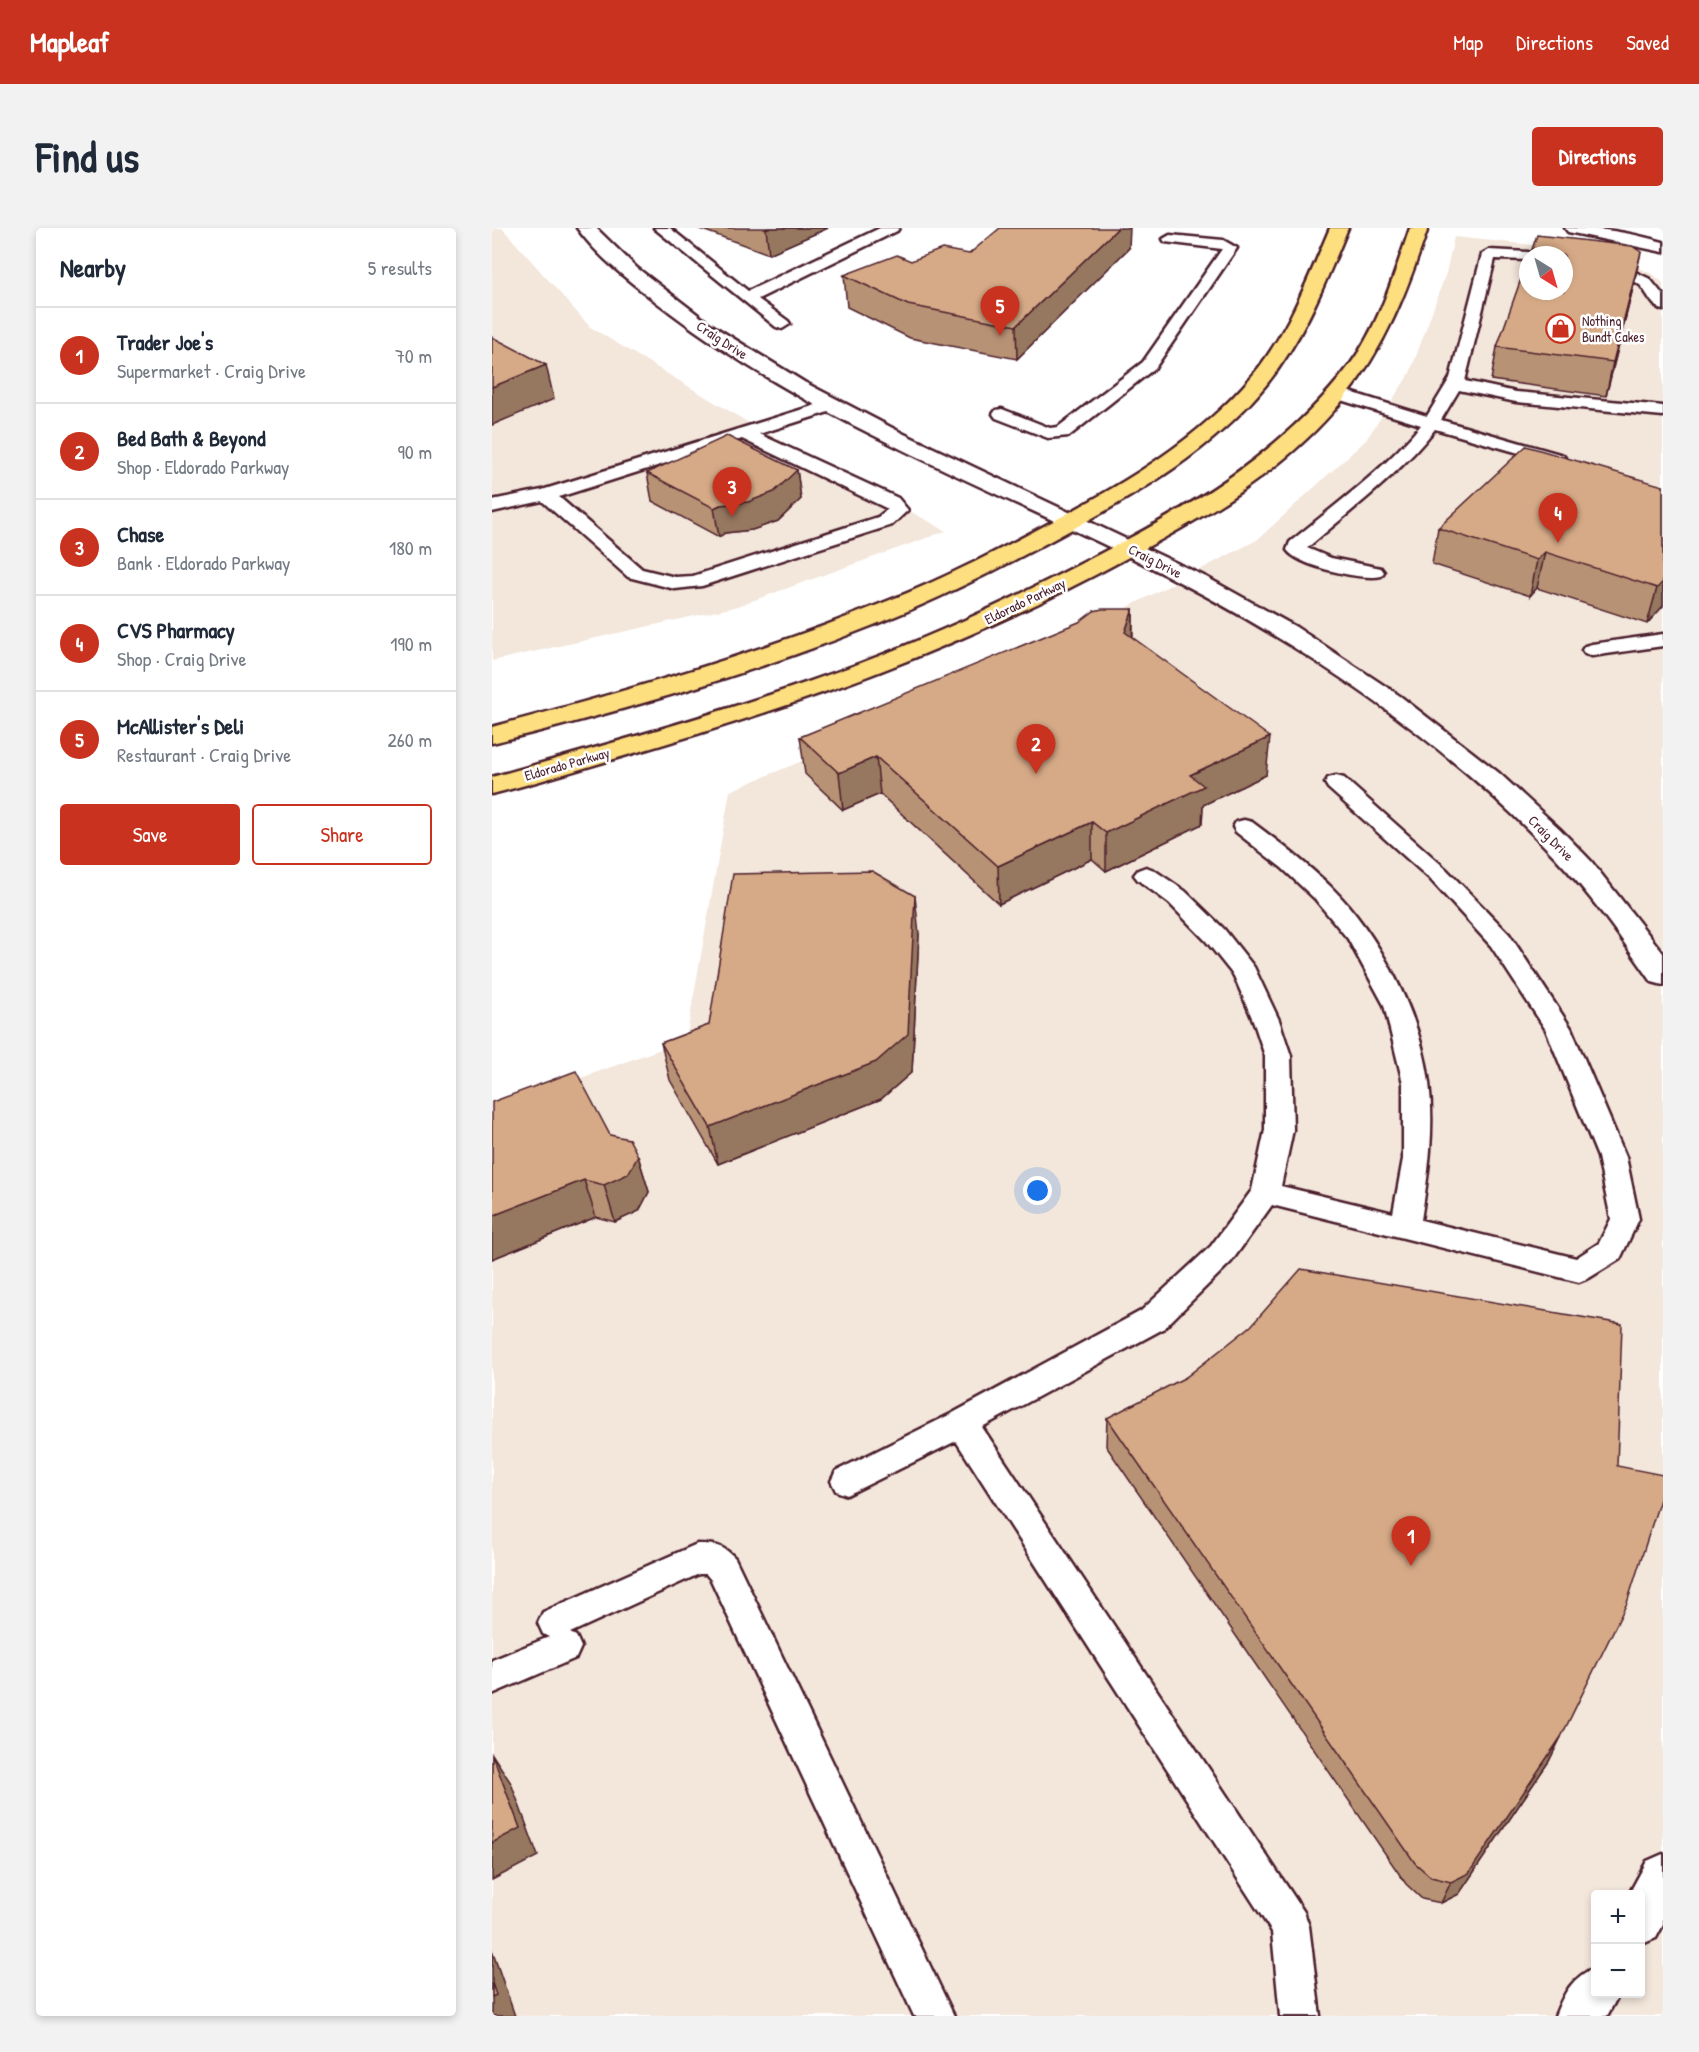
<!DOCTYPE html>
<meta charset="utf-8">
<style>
:root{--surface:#fff;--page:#f2f2f3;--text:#1f2937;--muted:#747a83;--line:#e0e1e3;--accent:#c8321e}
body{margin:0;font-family:"Patrick Hand",sans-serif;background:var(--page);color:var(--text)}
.controls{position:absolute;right:18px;bottom:18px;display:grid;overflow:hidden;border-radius:6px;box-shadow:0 3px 9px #0003}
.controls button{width:54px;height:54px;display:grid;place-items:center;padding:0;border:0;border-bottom:2px solid var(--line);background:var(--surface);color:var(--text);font:30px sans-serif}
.compass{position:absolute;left:1027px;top:18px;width:54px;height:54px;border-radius:50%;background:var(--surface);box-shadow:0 3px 9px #0003;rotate:143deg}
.you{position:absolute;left:546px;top:963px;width:21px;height:21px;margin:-15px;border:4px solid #fff;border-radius:50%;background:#1a73e8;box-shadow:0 0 0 9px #1a73e833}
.badge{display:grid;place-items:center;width:39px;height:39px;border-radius:50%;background:var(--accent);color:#fff;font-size:20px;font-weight:700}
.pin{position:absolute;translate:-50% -50px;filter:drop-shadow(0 2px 3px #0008)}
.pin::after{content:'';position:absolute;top:32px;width:21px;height:18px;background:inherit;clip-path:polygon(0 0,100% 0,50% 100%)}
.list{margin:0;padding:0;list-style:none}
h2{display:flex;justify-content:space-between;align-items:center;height:78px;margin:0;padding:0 24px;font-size:26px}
h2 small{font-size:20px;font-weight:400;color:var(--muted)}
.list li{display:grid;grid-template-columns:39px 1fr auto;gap:18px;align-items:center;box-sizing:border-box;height:96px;padding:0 24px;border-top:2px solid var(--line)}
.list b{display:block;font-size:22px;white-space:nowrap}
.list p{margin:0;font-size:20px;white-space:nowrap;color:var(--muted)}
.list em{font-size:20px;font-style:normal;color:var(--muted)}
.actions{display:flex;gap:12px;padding:18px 24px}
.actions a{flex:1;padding:14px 0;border:2px solid var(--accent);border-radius:6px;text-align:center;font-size:21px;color:var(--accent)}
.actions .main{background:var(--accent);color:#fff}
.map{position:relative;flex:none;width:1171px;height:1788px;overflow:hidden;border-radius:6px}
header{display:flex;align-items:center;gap:36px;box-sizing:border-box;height:84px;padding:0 30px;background:var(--accent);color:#fff}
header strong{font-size:28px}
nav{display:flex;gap:33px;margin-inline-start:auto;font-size:21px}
.intro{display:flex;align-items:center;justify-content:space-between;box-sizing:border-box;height:144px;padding:0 36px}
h1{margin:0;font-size:42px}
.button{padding:15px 27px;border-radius:6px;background:var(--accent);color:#fff;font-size:21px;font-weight:700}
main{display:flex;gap:36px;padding:0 36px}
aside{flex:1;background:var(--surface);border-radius:6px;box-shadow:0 3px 9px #0003}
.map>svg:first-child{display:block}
.built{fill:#f3e6db;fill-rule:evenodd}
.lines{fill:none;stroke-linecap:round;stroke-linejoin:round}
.lane-casing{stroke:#4a1f2b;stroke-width:5}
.street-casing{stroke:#4a1f2b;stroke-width:5}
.primary-casing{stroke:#4a1f2b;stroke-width:5}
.lane{fill:#fff;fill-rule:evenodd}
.street{fill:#fff;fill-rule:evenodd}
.primary{fill:#fddf80;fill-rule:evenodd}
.wall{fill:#b89274;stroke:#4a1f2b;stroke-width:1.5}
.shaded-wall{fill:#96775e;stroke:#4a1f2b;stroke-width:1.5}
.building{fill:#d6aa87;stroke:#4a1f2b;stroke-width:1.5}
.labels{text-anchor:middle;stroke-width:5;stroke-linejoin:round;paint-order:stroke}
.far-poi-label{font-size:14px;fill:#4a1f2b;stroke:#fff;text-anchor:start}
.far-street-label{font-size:14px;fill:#4a1f2b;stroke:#fff}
</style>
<header>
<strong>Mapleaf</strong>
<nav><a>Map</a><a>Directions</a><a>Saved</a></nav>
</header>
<div class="intro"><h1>Find us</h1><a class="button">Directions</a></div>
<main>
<aside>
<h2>Nearby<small>5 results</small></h2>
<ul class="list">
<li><span class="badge">1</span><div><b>Trader Joe's</b><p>Supermarket · Craig Drive</p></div><em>70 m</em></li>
<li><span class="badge">2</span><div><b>Bed Bath &amp; Beyond</b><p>Shop · Eldorado Parkway</p></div><em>90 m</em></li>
<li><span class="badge">3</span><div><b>Chase</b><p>Bank · Eldorado Parkway</p></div><em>180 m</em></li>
<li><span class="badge">4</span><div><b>CVS Pharmacy</b><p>Shop · Craig Drive</p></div><em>190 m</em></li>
<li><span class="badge">5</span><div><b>McAllister's Deli</b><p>Restaurant · Craig Drive</p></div><em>260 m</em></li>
</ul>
<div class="actions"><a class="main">Save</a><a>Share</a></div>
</aside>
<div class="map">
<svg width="1171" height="1788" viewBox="0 0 1171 1788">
<rect width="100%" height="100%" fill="#fff"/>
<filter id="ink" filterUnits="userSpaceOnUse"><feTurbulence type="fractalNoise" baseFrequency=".0167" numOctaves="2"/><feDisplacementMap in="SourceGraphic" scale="12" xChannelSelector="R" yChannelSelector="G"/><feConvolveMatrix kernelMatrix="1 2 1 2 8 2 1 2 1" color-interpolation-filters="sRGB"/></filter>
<g filter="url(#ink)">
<path class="built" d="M 0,0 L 10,0 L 98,99 L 257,195 L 454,303 L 243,379 L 0,433 Z
M 962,9 L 1090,22 L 1125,29 L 1162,47 L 1171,55 L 1171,1788 L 0,1788 L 0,882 L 194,812 L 238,563 L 598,413 L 588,404 L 765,312 L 874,212 L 918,145 L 954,45 ZM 1036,27 L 1072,27 L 1072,63 L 1036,63 ZM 1104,1666 L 1148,1666 L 1148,1766 L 1104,1766 Z"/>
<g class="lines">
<defs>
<path id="lane" d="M 162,0 L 178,0 L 256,63 L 388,0 L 407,0 L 405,3 L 266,71 L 296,93 L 298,96 L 290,101 L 284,99 Z
M 678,7 L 731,12 L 745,20 L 663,140 L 577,208 L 556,210 L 504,190 L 501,186 L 504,182 L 510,181 L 558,200 L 566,199 L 651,134 L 730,21 L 673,14 L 671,11 Z
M 997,22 L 1036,24 L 1043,27 L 1036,27 L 1036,32 L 1003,31 L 973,153 L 1024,164 L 1171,178 L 1171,188 L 1024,174 L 967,162 L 949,192 L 1071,227 L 1074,231 L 1071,235 L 1065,236 L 943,201 C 907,247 859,282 815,320 L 839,330 L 889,340 L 892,344 L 889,348 C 871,353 806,338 795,322 L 798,314 C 843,277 892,242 929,197 L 839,169 L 837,165 L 845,160 L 935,188 L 958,150 L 990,26 Z
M 1072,27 L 1120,33 L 1158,51 L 1171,67 L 1171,82 C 1160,79 1156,66 1149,58 C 1130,41 1096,39 1072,37 Z
M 340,172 L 346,173 L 349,177 L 346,181 L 267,206 L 406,270 L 416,282 L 400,297 L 210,358 L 183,361 L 136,349 L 50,273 L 0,284 L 0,272 L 50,262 ZM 250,211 L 396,281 L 386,289 L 201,348 L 183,349 L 150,341 L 67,269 Z
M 1171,406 L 1171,418 L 1100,428 L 1093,426 L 1090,422 L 1093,418 L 1100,416 Z
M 844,548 L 852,550 L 954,641 L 1017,706 L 1079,800 L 1134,929 L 1147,991 L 1128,1031 L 1097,1050 L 1087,1054 L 780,977 L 739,1034 L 671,1101 L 490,1199 L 812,1684 L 817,1698 L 828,1788 L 788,1788 L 780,1704 L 464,1213 L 355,1267 L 344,1263 L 339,1253 L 344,1243 L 459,1186 L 649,1083 L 719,1018 L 760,962 L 773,902 L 773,828 L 761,792 L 742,748 L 714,713 L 677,675 L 646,652 L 642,647 L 646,642 L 654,639 L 662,642 L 693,663 L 732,701 L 762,739 L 787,792 L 799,828 L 801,902 L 789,958 L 901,985 L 911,931 L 911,855 L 892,777 L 856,711 L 823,671 L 790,640 L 744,604 L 741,599 L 744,594 L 752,592 L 760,594 C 787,614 814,635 838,658 C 887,706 929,787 937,855 C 943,901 936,947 929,992 L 1084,1030 L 1107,1015 L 1119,991 L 1106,929 L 1054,802 L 999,718 L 938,651 L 836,560 L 833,555 L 836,550 Z
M 205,1316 C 222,1316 231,1317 243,1330 L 462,1788 L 422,1788 L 219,1352 L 214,1346 L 207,1346 L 78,1405 L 84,1408 L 89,1419 L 84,1430 L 0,1466 L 0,1432 L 57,1409 L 51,1406 L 46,1395 L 51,1384 Z"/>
<path id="street" d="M 85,0 L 104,0 L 145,40 L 218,96 L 312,154 L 410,205 L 714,349 L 804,399 L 908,468 L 1007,545 L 1068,601 L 1099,633 L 1171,725 L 1171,757 L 1160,754 C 1130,711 1099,667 1062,628 C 943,502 793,405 638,329 C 483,253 318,190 179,85 C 146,60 110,34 85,0 Z
M 1073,0 C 1112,0 1134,4 1171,14 L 1171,24 L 1076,4 Z
M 1171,1626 L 1171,1697 L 1164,1710 L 1148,1717 L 1148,1666 L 1137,1666 L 1155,1633 Z
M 1104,1739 L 1104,1766 L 1127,1766 L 1115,1788 L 1063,1788 C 1072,1765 1080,1749 1104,1739 Z"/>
<path id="primary" d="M 838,0 L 856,0 C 833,55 812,110 774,157 C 721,222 646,266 573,305 C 522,333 471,359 418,382 C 284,439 142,480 0,515 L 0,499 C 135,463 269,425 398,372 C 452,351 503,324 554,297 C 628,258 706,213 760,148 C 796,105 816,51 838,0 Z
M 918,0 L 936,0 C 914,65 894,119 850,173 C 793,243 711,290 633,331 C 471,419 309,477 132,528 C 88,541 44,555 0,566 L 0,549 C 124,514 248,480 369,435 C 446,406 521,371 594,333 C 692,283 789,227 857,138 C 887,98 902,47 918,0 Z"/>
</defs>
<use href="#lane" class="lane-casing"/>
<use href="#street" class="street-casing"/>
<use href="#primary" class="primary-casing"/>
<use href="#lane" class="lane"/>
<use href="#street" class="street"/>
<use href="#primary" class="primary"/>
</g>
<path class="wall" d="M 205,0 L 336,0 L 277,26 Z
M 637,20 L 525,131 L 418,110 L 355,79 L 352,47 L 419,33 L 477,26 Z
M 1142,56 L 1114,168 L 999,152 L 1005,119 Z
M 305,242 L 309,271 L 286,293 L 260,302 L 233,305 L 227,309 L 160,273 L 155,245 Z
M 1171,258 L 1171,378 L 1155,396 L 1045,360 L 1038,368 L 940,336 L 946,300 Z
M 641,381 L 641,410 L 774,547 L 711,577 L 710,596 L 614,643 L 600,631 L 507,676 L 388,566 L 351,582 L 313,546 L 308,509 Z
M 427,706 L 420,844 L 389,871 L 226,936 L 178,852 L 169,815 L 217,797 Z
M 118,907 L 146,928 L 157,964 L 147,983 L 123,994 L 104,989 L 0,1031 Z
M 615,1190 L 1069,1509 L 1057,1533 L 967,1666 L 949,1675 L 930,1671 L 914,1656 L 614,1218 Z"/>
<path class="shaded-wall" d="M 276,0 L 336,0 L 277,26 L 274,1 Z
M 626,0 L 638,0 L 637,20 L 525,131 L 524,98 Z
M 1149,24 L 1142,56 L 1114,168 L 1121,134 Z
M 54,137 L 62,171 L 0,197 L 0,159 Z
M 305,242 L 309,271 L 286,293 L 260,302 L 233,305 L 227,309 L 222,280 Z
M 1053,324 L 1045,360 L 1038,368 L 1045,332 Z
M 1171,354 L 1171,378 L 1155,396 L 1165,360 Z
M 641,381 L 640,417 L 633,404 Z
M 778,509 L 774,547 L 711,577 L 710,596 L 614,643 L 614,605 L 698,547 Z
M 384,529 L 388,566 L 351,582 L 347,545 Z
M 600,594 L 600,631 L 507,676 L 506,638 Z
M 423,668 L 427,706 L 420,844 L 389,871 L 226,936 L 218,899 Z
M 146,928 L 157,964 L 147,983 L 123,994 L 112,957 Z
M 92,952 L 104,989 L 0,1031 L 0,988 Z
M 1069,1509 L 1057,1533 L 967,1666 L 949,1675 L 959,1654 Z
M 0,1526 L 19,1555 L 46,1628 L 0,1652 Z
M 0,1722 L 23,1788 L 0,1788 Z"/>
<path class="building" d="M 508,0 L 626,0 L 524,98 L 416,77 L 352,47 L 405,27 L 419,33 L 450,21 L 477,26 Z
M 1045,7 L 1140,18 L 1149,24 L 1121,134 L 1005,119 L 1036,31 L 1036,63 L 1072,63 L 1072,27 L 1038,27 Z
M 0,109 L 54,137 L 0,159 Z
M 235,208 L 305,242 L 282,264 L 256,274 L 228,277 L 222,280 L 155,245 Z
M 1034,218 L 1171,258 L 1171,354 L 1165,360 L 1053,324 L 1045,332 L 946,300 Z
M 610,381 L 641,381 L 633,404 L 778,509 L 698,547 L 712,558 L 614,605 L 600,594 L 506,638 L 384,529 L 347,545 L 308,509 L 587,394 L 602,383 Z
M 380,643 L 423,668 L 416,806 L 384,834 L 218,899 L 169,815 L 217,797 L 241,646 Z
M 84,843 L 118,907 L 137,911 L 146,928 L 136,946 L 112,957 L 92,952 L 0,988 L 0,874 Z
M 809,1041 L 1130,1096 L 1125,1238 L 1171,1247 L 1171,1262 L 1135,1375 L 1069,1509 L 977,1645 L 959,1654 L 939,1649 L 923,1635 L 615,1190 L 694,1149 L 759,1098 Z
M 0,1526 L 28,1600 L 0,1615 Z
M 0,1755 L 4,1767 L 0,1769 Z"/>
</g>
<defs>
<symbol id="shop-ring" viewBox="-11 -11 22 22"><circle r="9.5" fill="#fff" stroke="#c8321e" stroke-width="1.5"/><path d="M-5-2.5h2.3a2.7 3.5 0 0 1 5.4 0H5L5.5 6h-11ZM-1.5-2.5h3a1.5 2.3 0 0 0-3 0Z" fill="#c8321e"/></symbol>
</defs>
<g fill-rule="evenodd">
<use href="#shop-ring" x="1052" y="84" width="33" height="33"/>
</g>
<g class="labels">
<g class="far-poi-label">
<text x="1090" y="98">Nothing<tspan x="1090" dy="16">Bundt Cakes</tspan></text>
</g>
<g class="far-street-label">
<text transform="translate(230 112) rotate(33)" y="5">Craig Drive</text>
<text transform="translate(663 333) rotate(27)" y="5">Craig Drive</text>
<text transform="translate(533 373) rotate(-26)" y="5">Eldorado Parkway</text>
<text transform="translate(75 536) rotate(-16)" y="5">Eldorado Parkway</text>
<text transform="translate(1059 610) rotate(45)" y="5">Craig Drive</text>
</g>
</g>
</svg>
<div class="controls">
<button>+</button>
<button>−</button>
</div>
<svg class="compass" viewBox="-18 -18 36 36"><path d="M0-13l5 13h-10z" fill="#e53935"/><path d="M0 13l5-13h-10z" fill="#747a83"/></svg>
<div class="you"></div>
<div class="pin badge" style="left:919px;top:1338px">1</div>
<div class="pin badge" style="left:544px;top:546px">2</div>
<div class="pin badge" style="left:240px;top:289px">3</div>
<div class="pin badge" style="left:1066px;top:315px">4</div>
<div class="pin badge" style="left:508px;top:108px">5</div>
</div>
</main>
